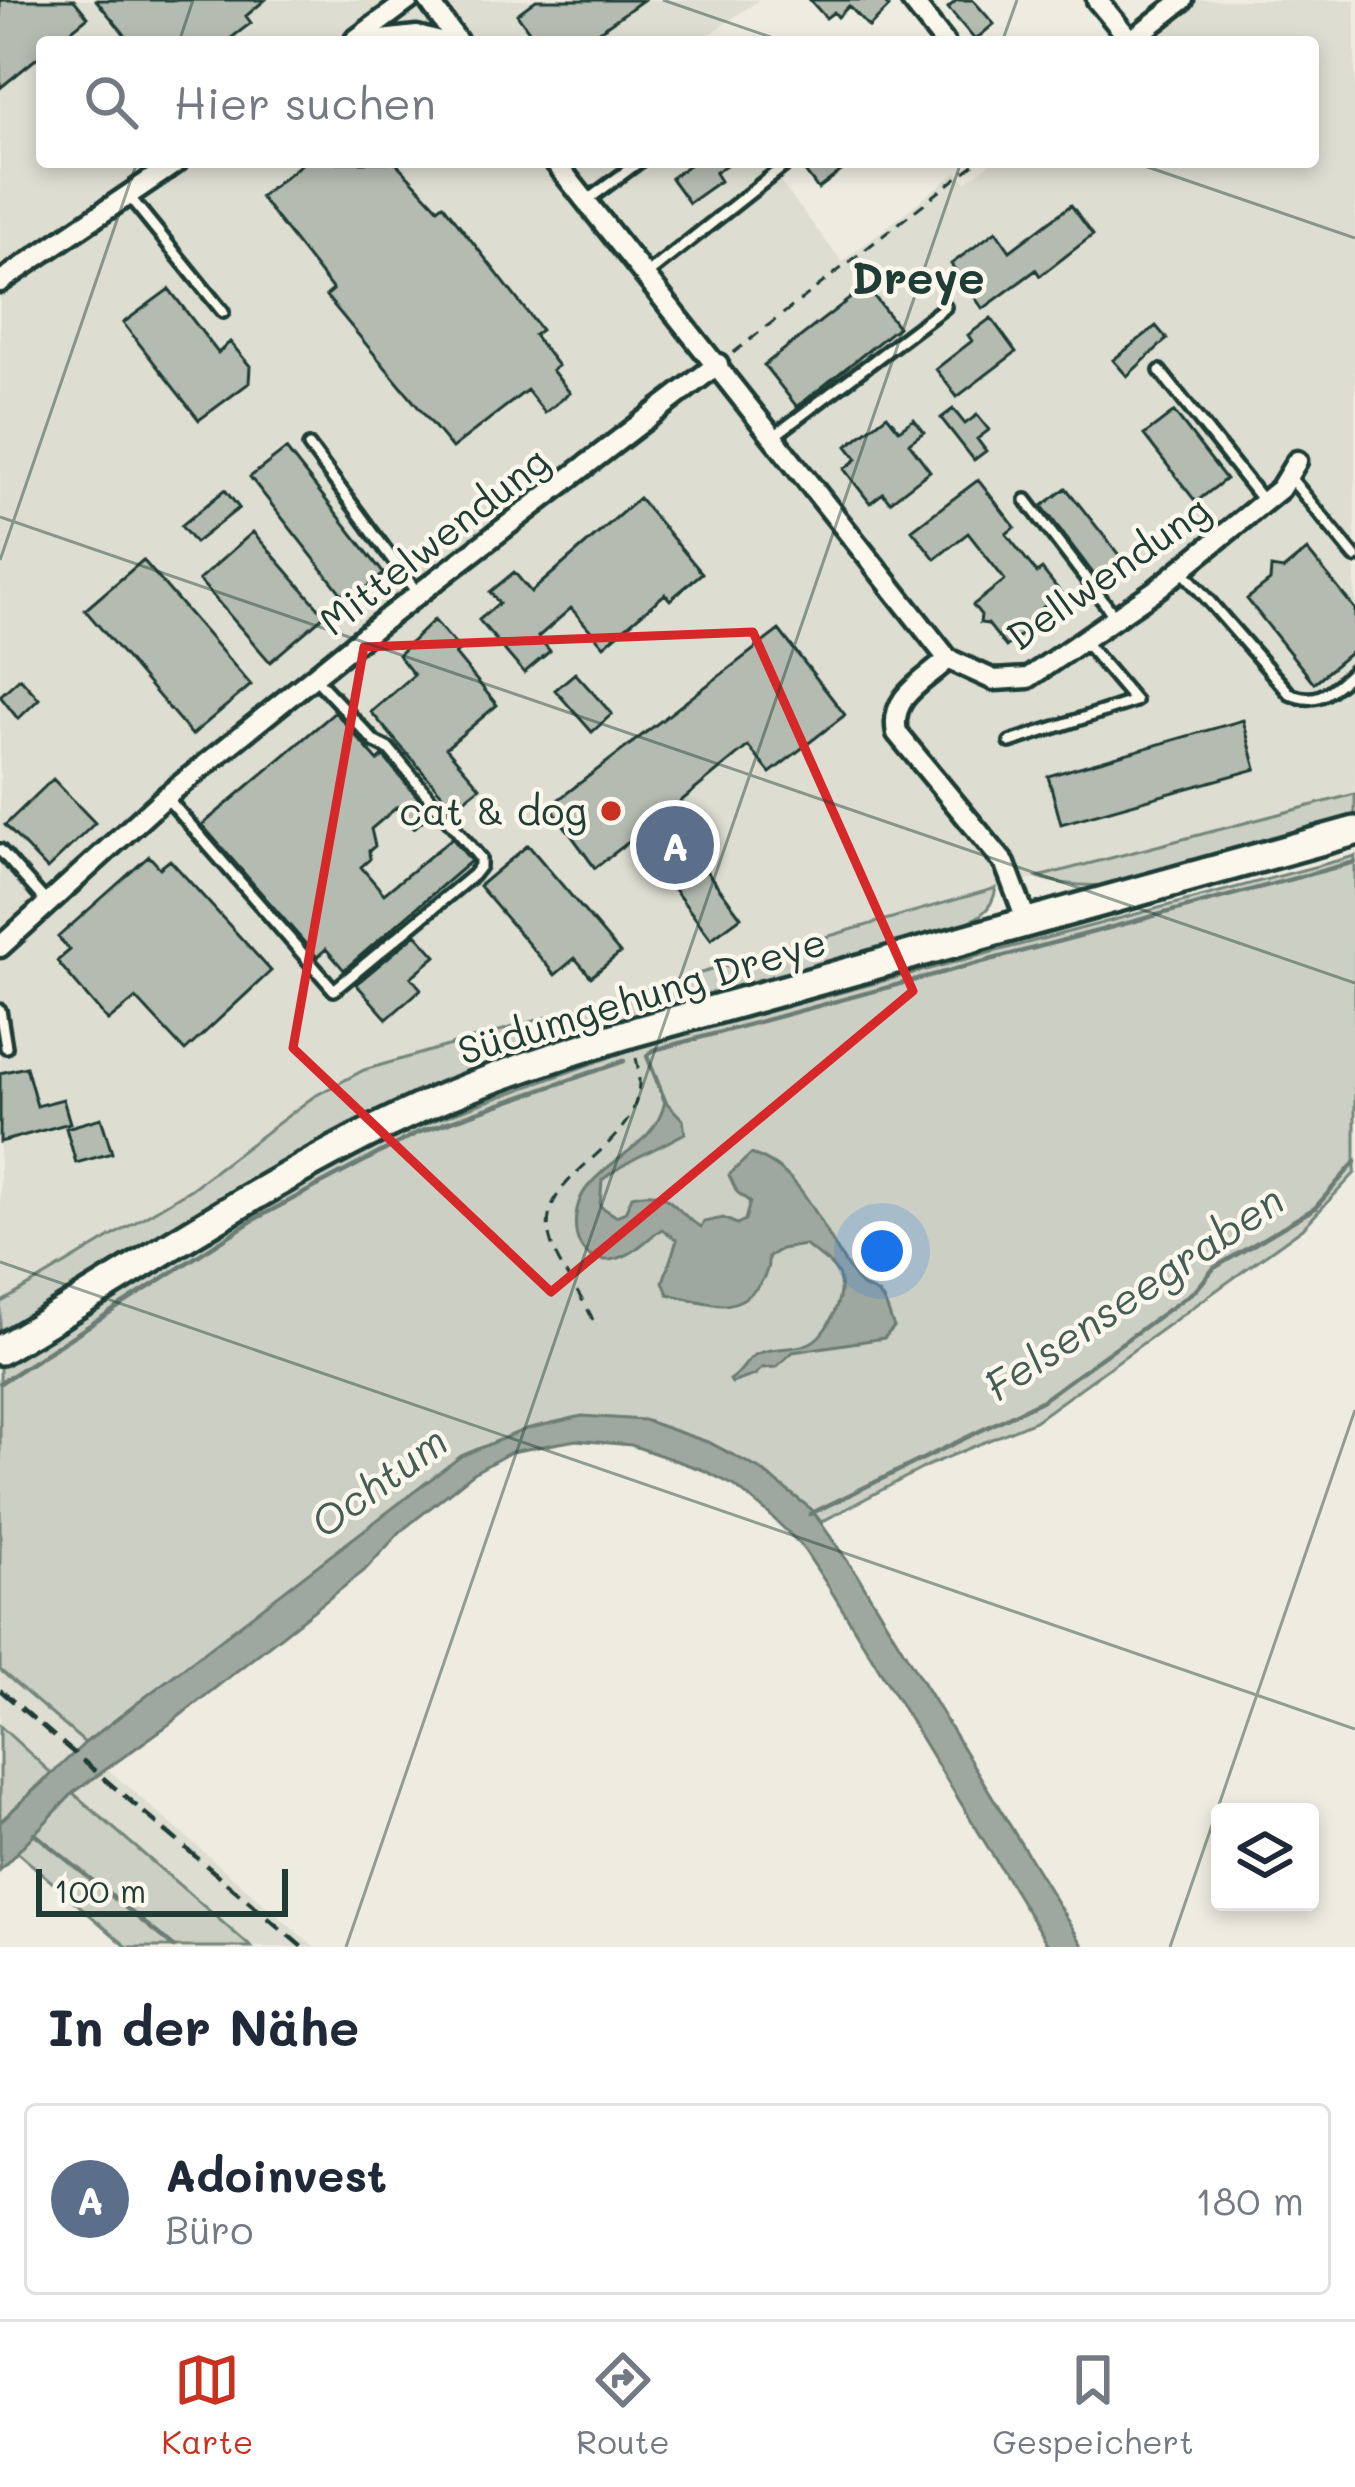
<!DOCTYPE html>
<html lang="de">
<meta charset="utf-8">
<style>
:root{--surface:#fff;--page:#f6f6f7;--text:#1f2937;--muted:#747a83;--line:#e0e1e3;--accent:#c8321e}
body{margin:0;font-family:Mali,sans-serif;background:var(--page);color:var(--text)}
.controls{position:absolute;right:36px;bottom:36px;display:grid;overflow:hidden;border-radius:12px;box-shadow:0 6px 18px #0003}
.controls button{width:108px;height:108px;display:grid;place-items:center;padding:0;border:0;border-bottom:3px solid var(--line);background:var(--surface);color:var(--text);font:60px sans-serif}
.scale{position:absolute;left:36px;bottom:30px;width:252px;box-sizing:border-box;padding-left:12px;border:6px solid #1f3d34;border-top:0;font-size:33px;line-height:42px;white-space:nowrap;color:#1f3d34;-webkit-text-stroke:9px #fbf7ec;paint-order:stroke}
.you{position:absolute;left:882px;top:1251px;width:42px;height:42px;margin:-30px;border:9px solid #fff;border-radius:50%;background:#1a73e8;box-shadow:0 0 0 18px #1a73e833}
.badge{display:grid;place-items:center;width:78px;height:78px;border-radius:50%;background:var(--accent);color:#fff;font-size:39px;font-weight:700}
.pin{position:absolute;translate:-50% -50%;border:6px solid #fff;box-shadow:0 3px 12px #0006}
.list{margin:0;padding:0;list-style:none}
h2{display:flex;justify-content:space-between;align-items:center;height:156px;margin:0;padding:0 48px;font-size:51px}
h2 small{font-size:39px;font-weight:400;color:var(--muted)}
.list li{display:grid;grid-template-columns:78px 1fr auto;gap:36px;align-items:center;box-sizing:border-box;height:192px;margin:0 24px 24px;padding:0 24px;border:3px solid var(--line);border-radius:12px}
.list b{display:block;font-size:45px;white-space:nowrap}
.list p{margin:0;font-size:39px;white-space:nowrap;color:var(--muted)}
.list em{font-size:39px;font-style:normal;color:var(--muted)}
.icon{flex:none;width:66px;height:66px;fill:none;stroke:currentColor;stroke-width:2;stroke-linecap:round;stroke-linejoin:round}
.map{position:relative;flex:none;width:1355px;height:1947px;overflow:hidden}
.search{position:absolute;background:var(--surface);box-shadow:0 6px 18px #0003;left:36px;right:36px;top:36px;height:132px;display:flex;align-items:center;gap:30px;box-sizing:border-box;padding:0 42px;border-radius:12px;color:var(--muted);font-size:45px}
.sheet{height:372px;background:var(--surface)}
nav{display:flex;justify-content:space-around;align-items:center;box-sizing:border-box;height:168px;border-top:3px solid var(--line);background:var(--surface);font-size:33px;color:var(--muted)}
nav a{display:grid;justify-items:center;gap:6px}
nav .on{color:var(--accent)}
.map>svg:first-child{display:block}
.built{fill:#ddddd2}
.green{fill:#cbcfc4;stroke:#75867c;stroke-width:3}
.water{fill:#9fa89f;stroke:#6c7d74;stroke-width:3}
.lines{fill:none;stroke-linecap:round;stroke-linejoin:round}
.stream{stroke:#6c7d74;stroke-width:4.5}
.building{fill:#b4bbb0;stroke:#1f3d34;stroke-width:3}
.service-casing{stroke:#1f3d34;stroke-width:18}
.minor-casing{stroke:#1f3d34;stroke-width:27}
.secondary-casing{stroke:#1f3d34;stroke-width:36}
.path{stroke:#1f3d34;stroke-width:3;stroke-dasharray:12 9;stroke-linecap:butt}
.service{stroke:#fbf7ec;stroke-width:9}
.minor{stroke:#fbf7ec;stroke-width:18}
.secondary{stroke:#fbf7ec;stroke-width:27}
.rail{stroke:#1f3d34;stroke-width:4.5;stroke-dasharray:18 9;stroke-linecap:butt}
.marked{fill:none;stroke:#d62828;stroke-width:9;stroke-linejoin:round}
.ticks{fill:none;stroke:#1f3d34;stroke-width:3;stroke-opacity:0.45}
.poi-dot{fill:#c8321e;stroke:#fbf7ec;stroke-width:4.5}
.labels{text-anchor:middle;stroke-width:9;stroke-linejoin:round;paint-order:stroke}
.street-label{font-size:39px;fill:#1f3d34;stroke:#fbf7ec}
.poi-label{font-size:39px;fill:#1f3d34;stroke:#fbf7ec;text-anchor:end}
.water-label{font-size:42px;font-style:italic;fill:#455d54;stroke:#fbf7ec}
.quarter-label{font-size:45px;font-weight:bold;fill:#1f3d34;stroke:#fbf7ec}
</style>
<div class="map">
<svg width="1355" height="1947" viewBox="0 0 1355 1947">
<rect width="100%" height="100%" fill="#eeece1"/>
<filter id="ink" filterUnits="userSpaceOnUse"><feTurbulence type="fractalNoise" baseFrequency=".00833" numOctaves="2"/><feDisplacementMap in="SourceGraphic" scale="24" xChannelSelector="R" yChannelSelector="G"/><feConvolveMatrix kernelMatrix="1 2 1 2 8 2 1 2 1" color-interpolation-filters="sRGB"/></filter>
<g filter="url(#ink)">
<path class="built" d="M 0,0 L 759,0 L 699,42 L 42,42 L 42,162 L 781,162 L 771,170 L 842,262 L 957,172 L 966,182 L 992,162 L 1313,162 L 1313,42 L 1143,42 L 1195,0 L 1355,0 L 1355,795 L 934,905 L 313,1097 L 191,1189 L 0,1303 Z
M 0,1670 L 85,1743 L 51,1773 L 0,1726 Z
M 106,1768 L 314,1947 L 251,1947 L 73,1793 Z"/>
<path class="green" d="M 1355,794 L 1355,823 C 1269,847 1123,908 1038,877 Z
M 1355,856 L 1355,1173 L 1303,1228 L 1035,1421 L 929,1465 L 821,1522 L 811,1509 L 761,1470 L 710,1443 L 645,1421 L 527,1429 L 303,1580 L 85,1743 L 0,1670 L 0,1368 L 256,1209 L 416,1127 L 646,1044 Z
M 996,888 C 992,914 974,920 951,929 L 758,984 L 399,1104 L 339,1132 L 0,1335 L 0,1303 L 191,1189 L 313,1097 L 364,1070 Z
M 0,1726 L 51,1773 L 0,1822 Z
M 73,1793 L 251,1947 L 127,1947 L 17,1852 Z"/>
<path class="water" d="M 665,1101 L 683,1120 L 685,1133 C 657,1149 628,1159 602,1180 L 600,1206 L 616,1216 L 625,1212 L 632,1196 C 672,1186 672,1211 701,1227 L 704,1222 L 723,1218 L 737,1224 L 745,1220 L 750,1202 L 737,1192 L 729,1175 L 751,1154 C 811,1173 824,1242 860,1284 C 863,1288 873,1290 877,1293 C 887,1301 889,1316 894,1327 L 884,1338 L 793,1352 L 776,1367 L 762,1368 L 755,1375 L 732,1383 L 730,1380 C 743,1372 745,1361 755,1355 C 770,1346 794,1351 810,1343 C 828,1334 845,1296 839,1277 C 835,1265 815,1253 805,1245 L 781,1249 L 768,1257 C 770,1279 749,1302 726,1305 C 715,1306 680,1297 668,1294 L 663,1282 L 677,1240 L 662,1229 C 644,1240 631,1260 607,1260 C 570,1261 569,1212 586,1189 C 611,1156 657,1144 665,1101 Z
M 582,1416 L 644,1420 L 710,1443 L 761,1470 L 811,1509 L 858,1576 L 1084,1947 L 1049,1947 L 830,1589 L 801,1545 L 768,1513 L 735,1486 L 703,1470 L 631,1445 L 576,1440 L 511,1452 L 475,1472 L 401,1531 L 364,1571 L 168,1725 L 73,1793 L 0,1870 L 0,1822 L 85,1743 L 461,1456 L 526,1429 Z"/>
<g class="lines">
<path class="stream" d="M 665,1101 L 647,1056 L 654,1050 L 1355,862
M 0,1383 L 255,1219 L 417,1133 L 624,1061
M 810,1514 L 1041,1401 L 1197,1289 L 1214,1268 L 1315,1208 L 1355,1162
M 34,1833 L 174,1947"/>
</g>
<path class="building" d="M 0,0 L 74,0 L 88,17 L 57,42 L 42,42 L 42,54 L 0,88 Z
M 96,0 L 265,0 L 246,16 L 251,23 L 226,42 L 131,42 Z
M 536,0 L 643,0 L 584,42 L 537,42 L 517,14 Z
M 810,0 L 882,0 L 889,7 L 869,27 L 849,6 L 838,17 L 834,12 L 826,18 Z
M 957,0 L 973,0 L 994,24 L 975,40 L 948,8 Z
M 304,162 L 395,162 L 438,208 L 443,204 L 541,330 L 534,335 L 558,366 L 552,370 L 570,393 L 545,413 L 527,390 L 452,448 L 326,296 L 333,290 L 260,197 Z
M 693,162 L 730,162 L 715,173 L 720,181 L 689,203 L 671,178 Z
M 798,162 L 853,162 L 818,189 Z
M 1071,205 L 1093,235 L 1040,276 L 1036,270 L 983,309 L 951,264 L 996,231 L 1010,251 Z
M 866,286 L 898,327 L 797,407 L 764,365 Z
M 169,289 L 218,353 L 230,342 L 250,366 L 249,383 L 199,420 L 123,323 Z
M 991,318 L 1016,352 L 957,397 L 936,369 L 972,341 L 968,335 Z
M 1156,326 L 1167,339 L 1127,376 L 1113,360 Z
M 953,409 L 965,424 L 977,415 L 989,430 L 977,439 L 986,451 L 974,460 L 941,418 Z
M 1174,412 L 1226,479 L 1196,502 L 1144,435 Z
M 887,415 L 899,430 L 914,419 L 924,432 L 909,443 L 930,471 L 890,502 L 883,493 L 870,503 L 844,469 L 857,459 L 847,446 Z
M 286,449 L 384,574 L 348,602 L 250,477 Z
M 978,480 L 1015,527 L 1006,534 L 1037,573 L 1042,569 L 1061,593 L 1032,616 L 1037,622 L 1006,647 L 988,624 L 980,623 L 981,615 L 973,605 L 1005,580 L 968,533 L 935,559 L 912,530 Z
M 1066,488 L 1123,560 L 1098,580 L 1042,506 Z
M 225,490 L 239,508 L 195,543 L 181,526 Z
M 639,498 L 702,573 L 670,600 L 665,594 L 604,646 L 571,608 L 538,637 L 550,651 L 524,673 L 479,620 L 499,603 L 490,592 L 514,572 L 531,592 Z
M 253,532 L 325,615 L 270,662 L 199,580 Z
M 1307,550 L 1355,609 L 1355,649 L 1314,683 L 1247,599 L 1270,581 L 1271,568 L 1283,570 Z
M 143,560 L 251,685 L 192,735 L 85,610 Z
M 434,620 L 460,650 L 455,654 L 497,705 L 446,748 L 480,787 L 454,808 L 371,712 L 414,675 L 398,655 Z
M 779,630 L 845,715 L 770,773 L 748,746 L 664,815 L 741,917 L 711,939 L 635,837 L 595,868 L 550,806 Z
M 575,673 L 612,714 L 592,732 L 555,690 Z
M 20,678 L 39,699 L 18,719 L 0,696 Z
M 335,712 L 378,761 L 383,756 L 431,813 L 414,828 L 397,807 L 371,829 L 375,846 L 369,851 L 370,859 L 361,867 L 384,894 L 452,838 L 471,861 L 344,970 L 326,949 L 317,957 L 202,825 Z
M 1243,720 L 1256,769 L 1061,824 L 1048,776 Z
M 53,779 L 95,823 L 47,869 L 5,825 Z
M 528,845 L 620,953 L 591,977 L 575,958 L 555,975 L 479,886 Z
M 149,856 L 160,868 L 170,860 L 271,971 L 185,1051 L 136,998 L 108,1021 L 57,961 L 70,950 L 58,937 Z
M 416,934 L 436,956 L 411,977 L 421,989 L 387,1019 L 356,984 Z
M 26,1067 L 37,1106 L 63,1099 L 70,1123 L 0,1142 L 0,1073 Z
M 101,1118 L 112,1153 L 76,1163 L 66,1128 Z"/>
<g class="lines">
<defs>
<path id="service" d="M 128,195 L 223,312
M 586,201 L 639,162
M 646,275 L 789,162
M 1160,371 L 1264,502
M 774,436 L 945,307
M 309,446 L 418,594
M 1288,475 L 1355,557
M 1026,500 L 1116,618
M 1181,569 L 1290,694 C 1319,707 1333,689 1355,670
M 1010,742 L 1135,701 L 1083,640
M 166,797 L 334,990 L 473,875 L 480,866 L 480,858 L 389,749 L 375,742 L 314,677
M 0,850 L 48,904
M 0,1010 L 6,1047"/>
<path id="minor" d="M 428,0 L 458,42
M 911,0 L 944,42
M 1097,0 L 1131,41
M 355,40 L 409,0
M 363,42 L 417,36 L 440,42
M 1129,42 L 1183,0
M 555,162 L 948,659 L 994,680 L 1028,678 L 1157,589 L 1280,489 L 1297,461
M 0,282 L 177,162
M 948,659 C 924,682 889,696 897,733 L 1005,864 L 1028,925
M 0,947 L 164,798 L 379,624 L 718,364"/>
<path id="secondary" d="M 0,1350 C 140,1268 274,1175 422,1107 C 489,1077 560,1055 630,1033 L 1355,831"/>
</defs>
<use href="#service" class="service-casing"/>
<use href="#minor" class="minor-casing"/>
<use href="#secondary" class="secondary-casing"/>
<path class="path" d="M 733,353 L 977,162
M 593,1320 C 581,1293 557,1267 550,1239 C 532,1165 660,1151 636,1058"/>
<use href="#service" class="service"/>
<use href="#minor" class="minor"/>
<use href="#secondary" class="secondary"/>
<path class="rail" d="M 0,1690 L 302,1947"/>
</g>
</g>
<path class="marked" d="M 753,632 L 913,991 L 551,1292 L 293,1048 L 364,647 Z"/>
<path class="ticks" d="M 663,0 L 785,42M 179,42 L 193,0M 1002,42 L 1017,0M 1133,162 L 1355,238M 0,517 L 1355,983M 0,560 L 137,162M 0,1262 L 1355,1729M 346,1947 L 961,162M 1170,1947 L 1355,1410"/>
<circle class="poi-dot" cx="611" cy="811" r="12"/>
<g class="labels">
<g class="street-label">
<text transform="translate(434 541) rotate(-38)" y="14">Mittelwendung</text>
<text transform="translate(1108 573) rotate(-35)" y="14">Dellwendung</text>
<text transform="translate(642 996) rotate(-17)" y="14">Südumgehung Dreye</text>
</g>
<g class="poi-label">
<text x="587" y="825">cat &amp; dog</text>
</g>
<g class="water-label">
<text transform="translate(1134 1293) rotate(-34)" y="15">Felsenseegraben</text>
<text transform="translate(379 1482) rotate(-36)" y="15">Ochtum</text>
</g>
<g class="quarter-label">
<text x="918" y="294">Dreye</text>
</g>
</g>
</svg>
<div class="controls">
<button><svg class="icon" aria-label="layers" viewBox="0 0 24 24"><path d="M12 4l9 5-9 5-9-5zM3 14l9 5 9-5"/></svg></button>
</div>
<div class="scale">100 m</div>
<div class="you"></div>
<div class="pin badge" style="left:675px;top:845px;background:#5c6f8a">A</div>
<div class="search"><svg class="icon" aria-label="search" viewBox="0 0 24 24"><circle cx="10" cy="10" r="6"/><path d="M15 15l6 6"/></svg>Hier suchen</div>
</div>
<section class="sheet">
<h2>In der Nähe<small></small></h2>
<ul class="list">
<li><span class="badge" style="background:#5c6f8a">A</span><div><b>Adoinvest</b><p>Büro</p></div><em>180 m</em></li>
</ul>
</section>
<nav>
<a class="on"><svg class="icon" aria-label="map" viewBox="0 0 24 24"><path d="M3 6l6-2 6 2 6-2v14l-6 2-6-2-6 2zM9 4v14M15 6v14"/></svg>Karte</a>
<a><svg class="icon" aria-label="directions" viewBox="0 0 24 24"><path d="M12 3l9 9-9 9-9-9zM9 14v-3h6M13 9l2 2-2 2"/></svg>Route</a>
<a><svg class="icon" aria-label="saved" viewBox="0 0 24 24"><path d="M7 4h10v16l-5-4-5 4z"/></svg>Gespeichert</a>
</nav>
